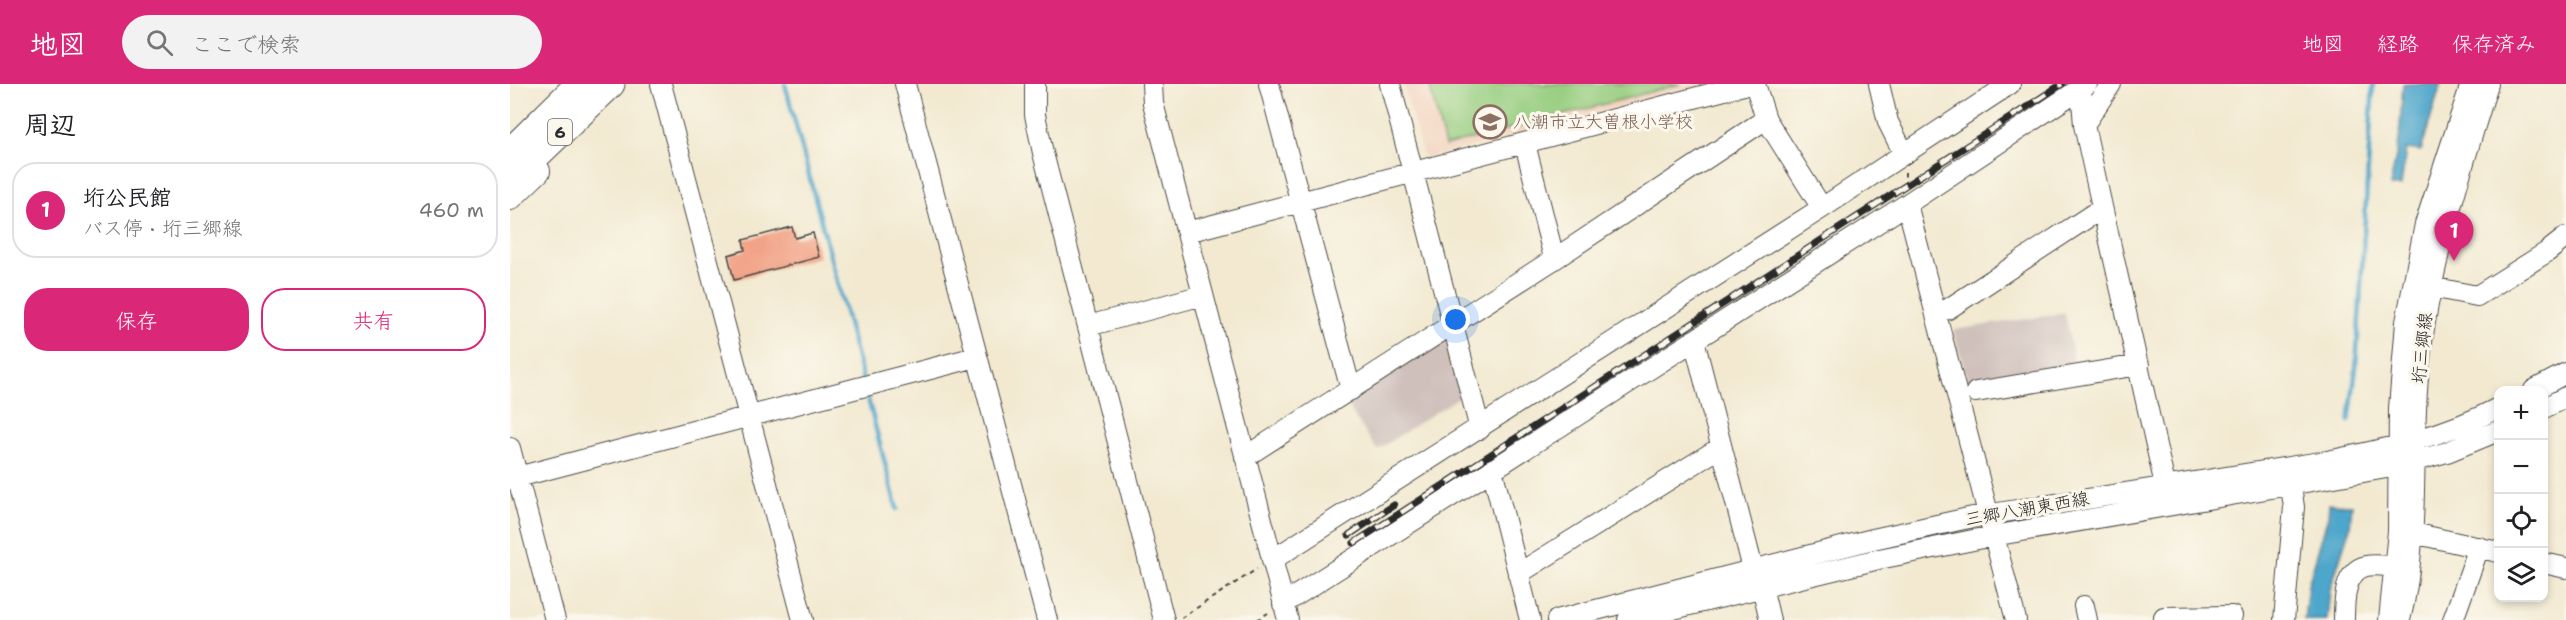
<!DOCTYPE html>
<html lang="ja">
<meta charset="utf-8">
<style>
:root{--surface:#fff;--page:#f2f2f2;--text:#202124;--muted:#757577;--line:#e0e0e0;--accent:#db2777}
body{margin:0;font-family:"Shantell Sans","Klee One",sans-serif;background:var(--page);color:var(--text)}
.controls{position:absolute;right:18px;bottom:18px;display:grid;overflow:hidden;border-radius:12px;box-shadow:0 3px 9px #0003}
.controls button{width:54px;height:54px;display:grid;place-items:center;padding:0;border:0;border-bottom:2px solid var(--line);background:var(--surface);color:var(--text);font:30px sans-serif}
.you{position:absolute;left:946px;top:236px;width:21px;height:21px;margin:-15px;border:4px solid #fff;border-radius:50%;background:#1a73e8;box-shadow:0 0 0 9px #1a73e833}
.badge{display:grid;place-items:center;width:39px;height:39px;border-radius:50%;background:var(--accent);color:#fff;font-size:20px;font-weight:700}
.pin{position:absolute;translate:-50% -50px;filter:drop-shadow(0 2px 3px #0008)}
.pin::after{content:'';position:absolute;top:32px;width:21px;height:18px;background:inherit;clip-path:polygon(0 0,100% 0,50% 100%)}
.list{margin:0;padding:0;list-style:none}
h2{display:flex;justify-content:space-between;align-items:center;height:78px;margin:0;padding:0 24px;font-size:26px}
h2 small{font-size:20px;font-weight:400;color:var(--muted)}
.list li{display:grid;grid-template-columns:39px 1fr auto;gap:18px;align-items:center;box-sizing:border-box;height:96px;margin:0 12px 12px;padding:0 12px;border:2px solid var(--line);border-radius:24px}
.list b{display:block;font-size:22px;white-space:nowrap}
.list p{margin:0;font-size:20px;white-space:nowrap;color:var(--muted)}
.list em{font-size:20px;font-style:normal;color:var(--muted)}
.actions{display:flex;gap:12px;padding:18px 24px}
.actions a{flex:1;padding:14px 0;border:2px solid var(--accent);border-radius:24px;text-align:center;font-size:21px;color:var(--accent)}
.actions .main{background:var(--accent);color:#fff}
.icon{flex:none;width:33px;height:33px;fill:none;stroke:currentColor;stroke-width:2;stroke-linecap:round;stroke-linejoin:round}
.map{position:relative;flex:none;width:2056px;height:536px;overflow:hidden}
header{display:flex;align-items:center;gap:36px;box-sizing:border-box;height:84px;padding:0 30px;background:var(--accent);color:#fff}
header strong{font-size:28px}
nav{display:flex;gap:33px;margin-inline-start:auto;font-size:21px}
.search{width:420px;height:54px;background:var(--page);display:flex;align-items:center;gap:15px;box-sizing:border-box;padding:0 21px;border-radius:33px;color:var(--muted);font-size:22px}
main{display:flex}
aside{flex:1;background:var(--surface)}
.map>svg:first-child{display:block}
.built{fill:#f3d4bf}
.industrial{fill:#cfc0bb}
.green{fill:#96cd7f;stroke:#607c55;stroke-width:1.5}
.water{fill:#4da6cb;stroke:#3c687b;stroke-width:1.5}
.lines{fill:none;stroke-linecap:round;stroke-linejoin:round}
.stream{stroke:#4da6cb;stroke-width:4.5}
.building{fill:#f2a387}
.minor-casing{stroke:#494844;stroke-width:22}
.major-casing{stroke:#494844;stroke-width:26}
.highway-casing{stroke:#494844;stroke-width:29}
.path{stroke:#494844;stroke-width:2;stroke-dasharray:4.5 4.5;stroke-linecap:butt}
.minor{stroke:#fff;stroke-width:20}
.major{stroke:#fff;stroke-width:24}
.highway{stroke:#fff;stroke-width:27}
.rail-casing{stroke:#2b2b2b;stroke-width:7}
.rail{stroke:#fbf7ec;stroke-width:4.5;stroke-dasharray:14;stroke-linecap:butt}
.labels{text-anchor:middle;stroke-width:6;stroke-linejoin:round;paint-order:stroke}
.shield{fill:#fbf7ec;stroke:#696865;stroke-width:1.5}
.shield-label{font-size:16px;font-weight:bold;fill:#2b2b2b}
.education-label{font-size:18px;fill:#785e54;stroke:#fbf7ec;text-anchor:start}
.street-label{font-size:18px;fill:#2b2b2b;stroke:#fbf7ec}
</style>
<header>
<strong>地図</strong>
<div class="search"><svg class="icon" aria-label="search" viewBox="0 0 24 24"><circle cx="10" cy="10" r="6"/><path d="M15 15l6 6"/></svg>ここで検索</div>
<nav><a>地図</a><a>経路</a><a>保存済み</a></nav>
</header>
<main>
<aside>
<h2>周辺<small></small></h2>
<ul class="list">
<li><span class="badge">1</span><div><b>垳公民館</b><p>バス停 · 垳三郷線</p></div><em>460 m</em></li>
</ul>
<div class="actions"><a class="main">保存</a><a>共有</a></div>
</aside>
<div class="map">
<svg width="2056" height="536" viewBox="0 0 2056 536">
<rect width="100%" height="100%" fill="#fbf7ec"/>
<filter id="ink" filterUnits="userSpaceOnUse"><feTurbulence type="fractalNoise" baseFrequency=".0167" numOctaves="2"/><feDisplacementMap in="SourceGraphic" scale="12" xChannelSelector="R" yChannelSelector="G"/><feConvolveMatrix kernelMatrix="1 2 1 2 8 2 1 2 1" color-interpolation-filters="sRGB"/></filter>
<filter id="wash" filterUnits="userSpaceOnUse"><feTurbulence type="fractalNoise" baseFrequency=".008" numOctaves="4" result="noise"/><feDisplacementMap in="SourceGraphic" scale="24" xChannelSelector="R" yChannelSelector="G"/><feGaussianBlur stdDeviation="1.35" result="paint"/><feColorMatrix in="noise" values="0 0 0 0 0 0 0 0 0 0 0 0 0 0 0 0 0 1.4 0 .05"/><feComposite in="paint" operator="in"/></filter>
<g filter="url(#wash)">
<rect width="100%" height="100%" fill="#f2e9d0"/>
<path class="built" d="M 893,0 L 1200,0 L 914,75 Z"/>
<path class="industrial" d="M 1555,229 L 1566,287 L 1460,303 L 1443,246 Z
M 934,252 L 940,254 L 955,309 L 867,366 L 835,318 Z"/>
<path class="green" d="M 919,0 L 1171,0 L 935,62 Z"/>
<path class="water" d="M 1893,0 L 1931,0 L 1911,67 L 1896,65 L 1891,102 L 1880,102 L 1889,57 Z
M 1819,420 L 1842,421 L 1840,443 L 1820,506 L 1817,536 L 1794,536 L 1798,501 L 1818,432 Z"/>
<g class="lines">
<path class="stream" d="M 275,0 L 353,296
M 356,307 L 387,425
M 1839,337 L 1846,284 L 1863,0"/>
</g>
<g id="blocks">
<path class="building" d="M 282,143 L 285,154 L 303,149 L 309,173 L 224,196 L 218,171 L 235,166 L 233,156 Z"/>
</g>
</g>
<g filter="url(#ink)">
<use href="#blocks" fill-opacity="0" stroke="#494844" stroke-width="1.5"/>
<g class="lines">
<defs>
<path id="minor" d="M 151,0 L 293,536
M 395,0 L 537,536
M 525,0 L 525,31 L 533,69 L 654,536
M 642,0 L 643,19 L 778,536
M 759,0 L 841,306
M 880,0 L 970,345
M 1245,0 L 1256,35 L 1312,124
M 1369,0 L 1378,38 L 1394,70
M 1574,41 L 1601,0
M 1015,60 L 1042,166 L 1046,174
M 1397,120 L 1506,536
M 1593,127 L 1655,401
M 677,148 L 1237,0
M 1921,203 L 1967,212 L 2037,168 L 2056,153
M 1426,228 L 1438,225 L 1583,130 L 1593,127 L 1574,41 L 1571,4
M 578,242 L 693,211
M 1184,256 L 1243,485
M 2024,306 L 2056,289
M 1466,308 L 1629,281
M 2034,324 L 2056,313
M 0,364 L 45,536
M 735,373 L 1046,174 L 1256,35
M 982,385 L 1020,536
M 0,395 L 466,273
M 1903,449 L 1988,468
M 762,476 L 1312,124 L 1500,0
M 2034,479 L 2056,484
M 1008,490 L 1211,363
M 1252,503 L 1260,536
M 773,520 L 1397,120 L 1577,0
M 1574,522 L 1577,536
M 1047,536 L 1363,455 L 1463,433 L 1817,377 C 1876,365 1935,352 1988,324
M 1118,536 L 1369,475 L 1483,452 L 1888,382 L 1937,368 L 1988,347
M 1654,536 L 1654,533 L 1722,532
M 1774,536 L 1784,423 L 1781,403
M 1834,536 C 1834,518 1834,487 1856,482 C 1865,480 1876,482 1885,483
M 1879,536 L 1888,447 L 1889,324 L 1896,238 L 1915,140 L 1961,0
M 1890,536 C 1911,453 1900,367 1909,282 C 1919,185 1949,93 1978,0
M 1943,536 L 1969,463"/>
<path id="major" d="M 0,114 L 28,87"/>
<path id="highway" d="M 0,68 L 69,0
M 0,97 L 101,0"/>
</defs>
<use href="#minor" class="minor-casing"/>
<use href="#major" class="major-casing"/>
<use href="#highway" class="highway-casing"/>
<path class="path" d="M 1395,88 L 1395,101
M 671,534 L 747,485
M 747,536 L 758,529"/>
<use href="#minor" class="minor"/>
<use href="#major" class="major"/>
<use href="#highway" class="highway"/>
<defs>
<path id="rail" d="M 839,451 L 884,421
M 844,459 L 1552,0"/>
</defs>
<use href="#rail" class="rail-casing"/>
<use href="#rail" class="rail"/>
</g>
</g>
<defs>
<symbol id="school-ring" viewBox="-11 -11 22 22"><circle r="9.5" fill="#fbf7ec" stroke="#8d6e63" stroke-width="1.5"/><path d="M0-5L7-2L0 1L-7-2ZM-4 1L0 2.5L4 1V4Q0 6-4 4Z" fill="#8d6e63"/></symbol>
</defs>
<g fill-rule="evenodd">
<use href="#school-ring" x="961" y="19" width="38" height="38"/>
</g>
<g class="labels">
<rect class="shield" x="38" y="35" width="24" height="26" rx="4.5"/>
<g class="shield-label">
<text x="50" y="54">6</text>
</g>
<g class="education-label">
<text x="1003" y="44">八潮市立大曽根小学校</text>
</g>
<g class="street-label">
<text transform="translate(1912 264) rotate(-84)" y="6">垳三郷線</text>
<text transform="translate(1517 425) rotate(-10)" y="6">三郷八潮東西線</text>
</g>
</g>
</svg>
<div class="controls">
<button>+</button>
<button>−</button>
<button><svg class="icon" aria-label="locate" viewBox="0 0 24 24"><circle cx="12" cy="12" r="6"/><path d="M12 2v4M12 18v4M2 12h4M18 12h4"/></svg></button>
<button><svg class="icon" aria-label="layers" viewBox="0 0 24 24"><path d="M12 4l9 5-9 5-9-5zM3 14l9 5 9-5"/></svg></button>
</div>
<div class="you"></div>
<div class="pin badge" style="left:1944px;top:177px">1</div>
</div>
</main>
